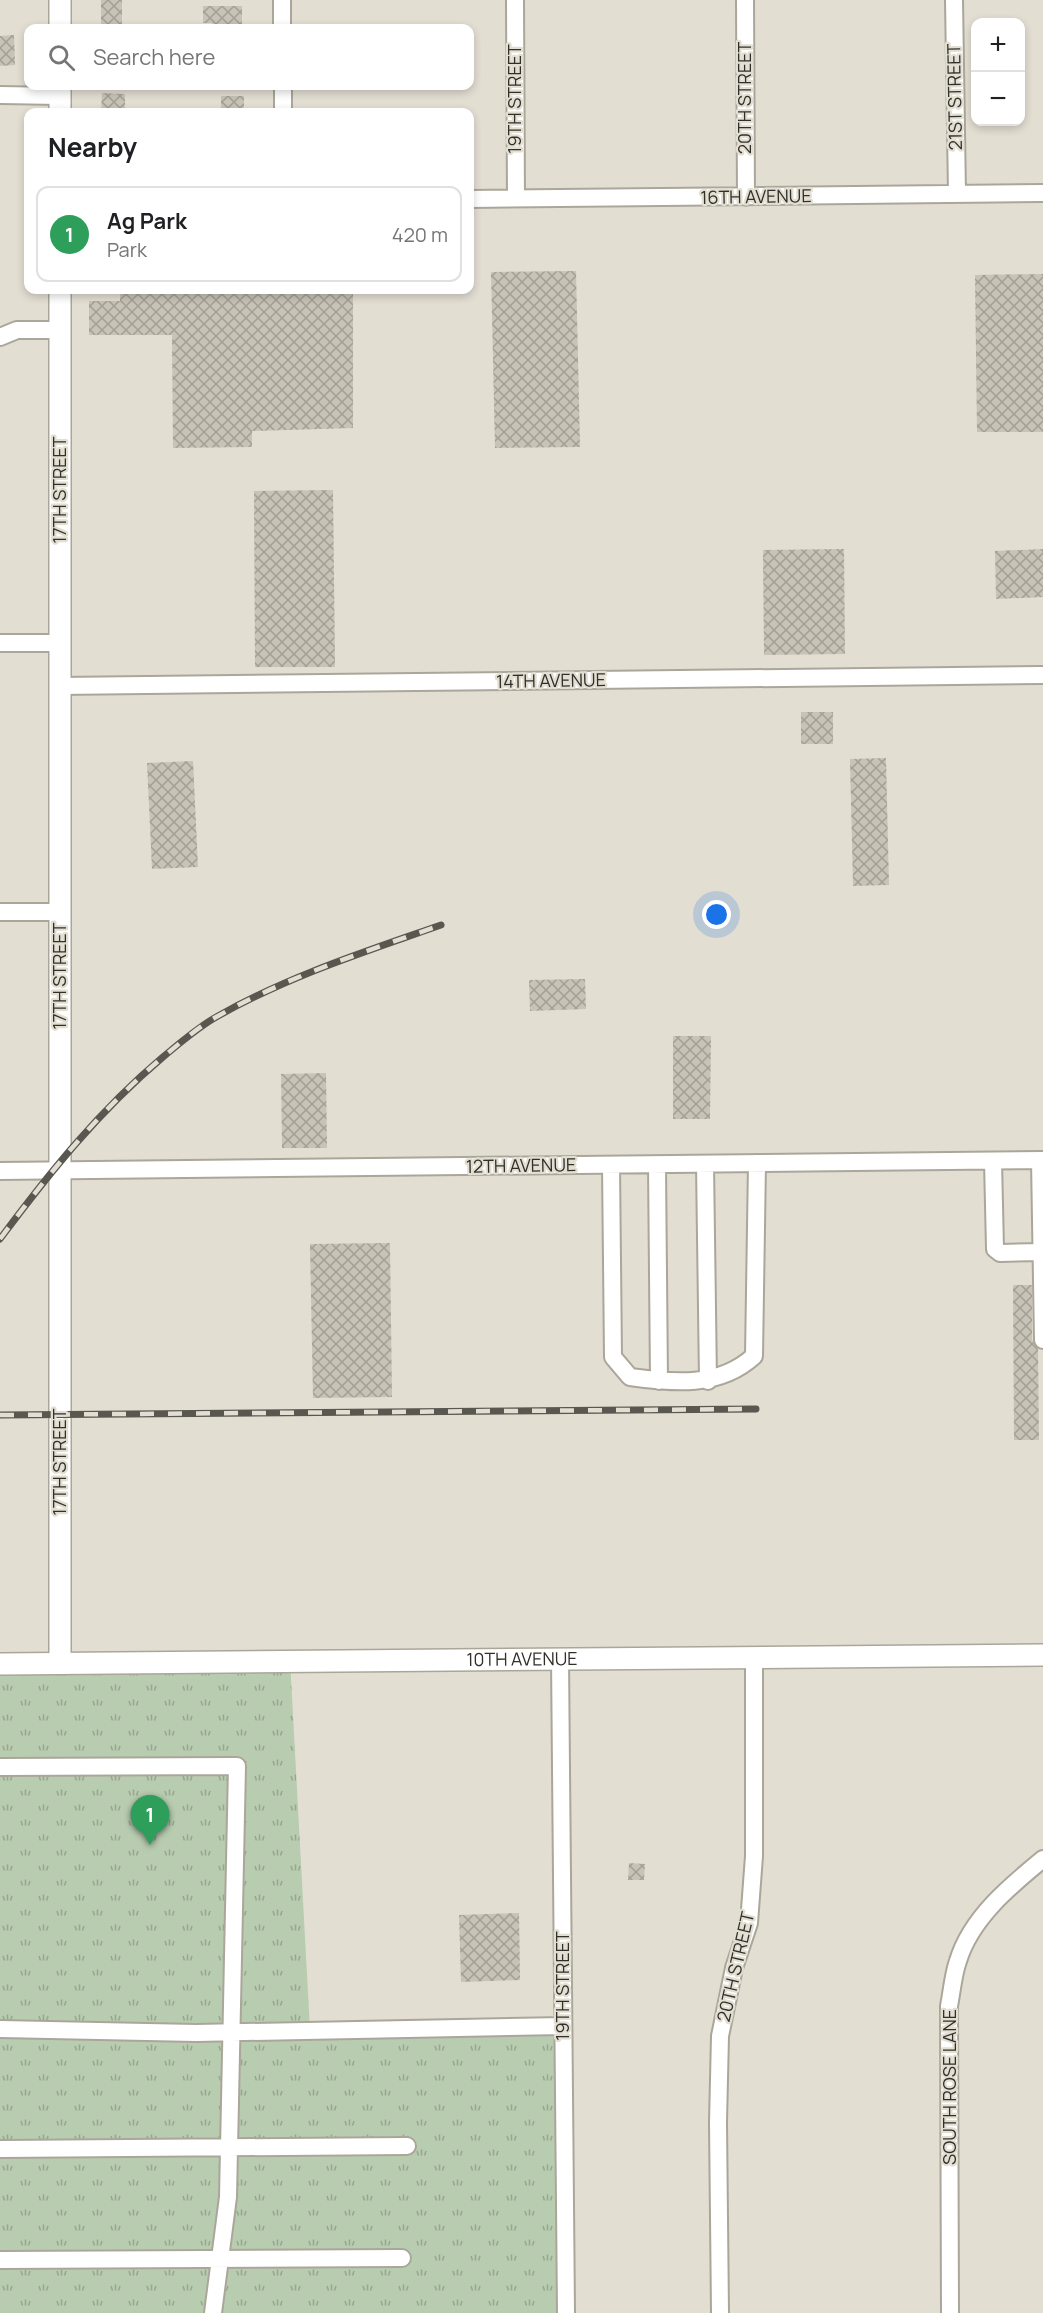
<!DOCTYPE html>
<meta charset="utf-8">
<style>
:root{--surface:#fff;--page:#f6f6f6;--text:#202124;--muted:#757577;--line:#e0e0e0;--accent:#1a73e8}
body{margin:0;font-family:Manrope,sans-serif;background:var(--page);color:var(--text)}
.controls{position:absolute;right:18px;top:18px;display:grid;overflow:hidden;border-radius:12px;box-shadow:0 3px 9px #0003}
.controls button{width:54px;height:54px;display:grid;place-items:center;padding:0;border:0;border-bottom:2px solid var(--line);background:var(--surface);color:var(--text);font:30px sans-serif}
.you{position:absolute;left:717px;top:915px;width:21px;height:21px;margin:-15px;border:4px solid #fff;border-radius:50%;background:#1a73e8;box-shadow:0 0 0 9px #1a73e833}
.badge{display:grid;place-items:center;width:39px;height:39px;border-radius:50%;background:var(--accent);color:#fff;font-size:20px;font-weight:700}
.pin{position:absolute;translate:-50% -50px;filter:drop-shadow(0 2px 3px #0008)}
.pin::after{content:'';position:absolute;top:32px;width:21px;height:18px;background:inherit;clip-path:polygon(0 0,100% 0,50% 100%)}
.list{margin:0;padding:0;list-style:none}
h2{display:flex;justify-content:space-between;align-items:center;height:78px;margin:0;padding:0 24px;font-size:26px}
h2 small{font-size:20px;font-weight:400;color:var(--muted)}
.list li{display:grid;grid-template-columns:39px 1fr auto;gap:18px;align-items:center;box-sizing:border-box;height:96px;margin:0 12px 12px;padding:0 12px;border:2px solid var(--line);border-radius:12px}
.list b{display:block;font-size:22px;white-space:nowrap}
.list p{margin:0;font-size:20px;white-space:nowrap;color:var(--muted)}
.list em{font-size:20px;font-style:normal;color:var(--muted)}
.icon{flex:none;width:33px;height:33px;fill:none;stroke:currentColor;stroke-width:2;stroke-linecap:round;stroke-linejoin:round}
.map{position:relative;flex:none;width:1043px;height:2313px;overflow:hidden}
.search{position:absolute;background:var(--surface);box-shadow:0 3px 9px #0003;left:24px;top:24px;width:450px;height:66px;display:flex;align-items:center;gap:15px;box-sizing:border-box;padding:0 21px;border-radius:12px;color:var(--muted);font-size:22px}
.panel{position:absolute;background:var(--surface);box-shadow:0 3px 9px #0003;left:24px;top:108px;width:450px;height:186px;border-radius:12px}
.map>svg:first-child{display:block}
.grass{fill:url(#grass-tufts)}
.building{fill:url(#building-cross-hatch)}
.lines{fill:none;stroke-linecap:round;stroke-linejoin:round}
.minor-casing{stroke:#aba69a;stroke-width:20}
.major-casing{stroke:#aba69a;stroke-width:24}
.minor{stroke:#fff;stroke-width:16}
.major{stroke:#fff;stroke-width:21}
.rail-casing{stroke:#5a5751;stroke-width:7}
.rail{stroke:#e3ded2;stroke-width:4.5;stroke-dasharray:14;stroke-linecap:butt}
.labels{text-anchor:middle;stroke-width:4.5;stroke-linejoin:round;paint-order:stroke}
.street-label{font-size:18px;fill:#312f2a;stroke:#e3ded2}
</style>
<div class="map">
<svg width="1043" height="2313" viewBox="0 0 1043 2313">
<defs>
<pattern id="grass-tufts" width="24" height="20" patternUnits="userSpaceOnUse" patternTransform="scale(1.5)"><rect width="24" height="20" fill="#b8ccb0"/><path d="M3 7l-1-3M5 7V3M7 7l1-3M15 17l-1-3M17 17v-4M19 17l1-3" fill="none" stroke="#96a68f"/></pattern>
<pattern id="building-cross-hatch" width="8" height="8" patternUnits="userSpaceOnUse" patternTransform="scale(1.5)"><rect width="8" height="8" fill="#c8c3b7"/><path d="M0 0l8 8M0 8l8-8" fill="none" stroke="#a39f95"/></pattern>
</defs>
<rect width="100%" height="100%" fill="#e3ded2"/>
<path class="grass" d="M 290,1660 L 310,2030 L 563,2026 L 566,2313 L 0,2313 L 0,1664 Z"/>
<path class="building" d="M 101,0 L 122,0 L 122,28 L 101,28 Z
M 203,6 L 242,6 L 242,28 L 212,28 L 212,23 L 203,23 Z
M 14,35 L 15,65 L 0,66 L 0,36 Z
M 102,93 L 125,94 L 125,112 L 101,112 Z
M 221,96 L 244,96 L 244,112 L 221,112 Z
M 576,271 L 580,447 L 495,448 L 491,272 Z
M 1043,274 L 1043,432 L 977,432 L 975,275 Z
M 120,290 L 353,290 L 353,428 L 252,431 L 252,447 L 173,448 L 172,335 L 89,335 L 89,301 L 120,301 Z
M 333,490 L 335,667 L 255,667 L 254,491 Z
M 844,549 L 845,654 L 764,655 L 763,550 Z
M 1043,549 L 1043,597 L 996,599 L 995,551 Z
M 801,712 L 833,712 L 833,744 L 801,744 Z
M 886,758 L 889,885 L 853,886 L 850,759 Z
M 193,761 L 198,867 L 152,869 L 147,763 Z
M 585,979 L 586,1009 L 530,1011 L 529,980 Z
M 673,1036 L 711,1036 L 710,1119 L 673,1119 Z
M 326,1073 L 327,1148 L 282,1148 L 281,1074 Z
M 390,1243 L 392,1397 L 313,1398 L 310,1244 Z
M 1013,1285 L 1032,1285 L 1032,1340 L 1038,1349 L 1039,1440 L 1014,1440 Z
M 629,1863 L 645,1864 L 644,1880 L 628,1880 Z
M 519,1913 L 520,1980 L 461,1982 L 459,1915 Z"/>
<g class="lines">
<defs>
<path id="minor" d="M 282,0 L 282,28
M 515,0 L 516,198
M 745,0 L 746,197
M 954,0 L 957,194
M 283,86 L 283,112
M 0,95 L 60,96
M 470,199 L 1043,193
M 0,337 L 17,330 L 60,330
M 0,643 L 60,643
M 59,686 L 1043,675
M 0,912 L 60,912
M 1040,1160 L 1043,1340
M 993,1161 L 995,1249 L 1000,1253 L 1041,1252
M 705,1164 L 708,1381
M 611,1165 L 613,1357 L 630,1377 C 673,1383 719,1388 754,1356 L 757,1163
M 657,1165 L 659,1381
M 0,1171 L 1043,1160
M 560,1658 L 566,2313
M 0,1767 L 237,1766 L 228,2197 L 213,2313
M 0,2029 L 196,2033 L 563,2026
M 0,2149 L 407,2146
M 0,2260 L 402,2258
M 720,2313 L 718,2122 L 720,2036 L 734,1968 L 749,1923 L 754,1856 L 754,1656
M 950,2313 L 949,2006 C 952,1991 953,1975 958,1961 C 971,1918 1010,1886 1043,1859"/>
<g id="major">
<path d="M 60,28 L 60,0"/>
<path d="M 60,86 L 60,112"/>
<path d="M 60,1662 L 60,290"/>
<path id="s1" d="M 0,1664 L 1043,1655"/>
</g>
</defs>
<use href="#minor" class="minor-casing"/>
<use href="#major" class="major-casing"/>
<use href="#minor" class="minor"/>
<use href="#major" class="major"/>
<defs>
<path id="rail" d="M 0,1239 C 50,1172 99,1111 163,1057 C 180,1043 198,1027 218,1016 C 289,976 364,952 441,925
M 0,1415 L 756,1409"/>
</defs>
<use href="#rail" class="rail-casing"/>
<use href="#rail" class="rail"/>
</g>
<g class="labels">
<g class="street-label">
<text transform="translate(955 97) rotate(-91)" y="6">21ST STREET</text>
<text transform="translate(745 98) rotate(-90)" y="6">20TH STREET</text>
<text transform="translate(515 99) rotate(-90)" y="6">19TH STREET</text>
<text transform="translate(756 197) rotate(-1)" y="6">16TH AVENUE</text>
<text transform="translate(60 490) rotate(-90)" y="6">17TH STREET</text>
<text transform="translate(551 681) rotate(-1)" y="6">14TH AVENUE</text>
<text transform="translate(60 976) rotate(-90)" y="6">17TH STREET</text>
<text transform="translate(521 1166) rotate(-1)" y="6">12TH AVENUE</text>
<text transform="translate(60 1462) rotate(-90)" y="6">17TH STREET</text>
<text dy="6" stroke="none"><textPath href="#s1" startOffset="522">10TH AVENUE</textPath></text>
<text transform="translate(736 1967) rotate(-77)" y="6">20TH STREET</text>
<text transform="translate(563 1986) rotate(-90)" y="6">19TH STREET</text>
<text transform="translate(950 2087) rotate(-90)" y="6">SOUTH ROSE LANE</text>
</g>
</g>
</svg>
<div class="controls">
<button>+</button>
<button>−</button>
</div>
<div class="you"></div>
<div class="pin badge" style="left:150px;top:1845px;background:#2e9e5b">1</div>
<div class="search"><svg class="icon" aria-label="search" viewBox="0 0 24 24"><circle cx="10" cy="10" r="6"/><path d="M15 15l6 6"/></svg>Search here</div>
<section class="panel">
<h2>Nearby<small></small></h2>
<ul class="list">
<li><span class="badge" style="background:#2e9e5b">1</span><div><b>Ag Park</b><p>Park</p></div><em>420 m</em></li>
</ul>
</section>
</div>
